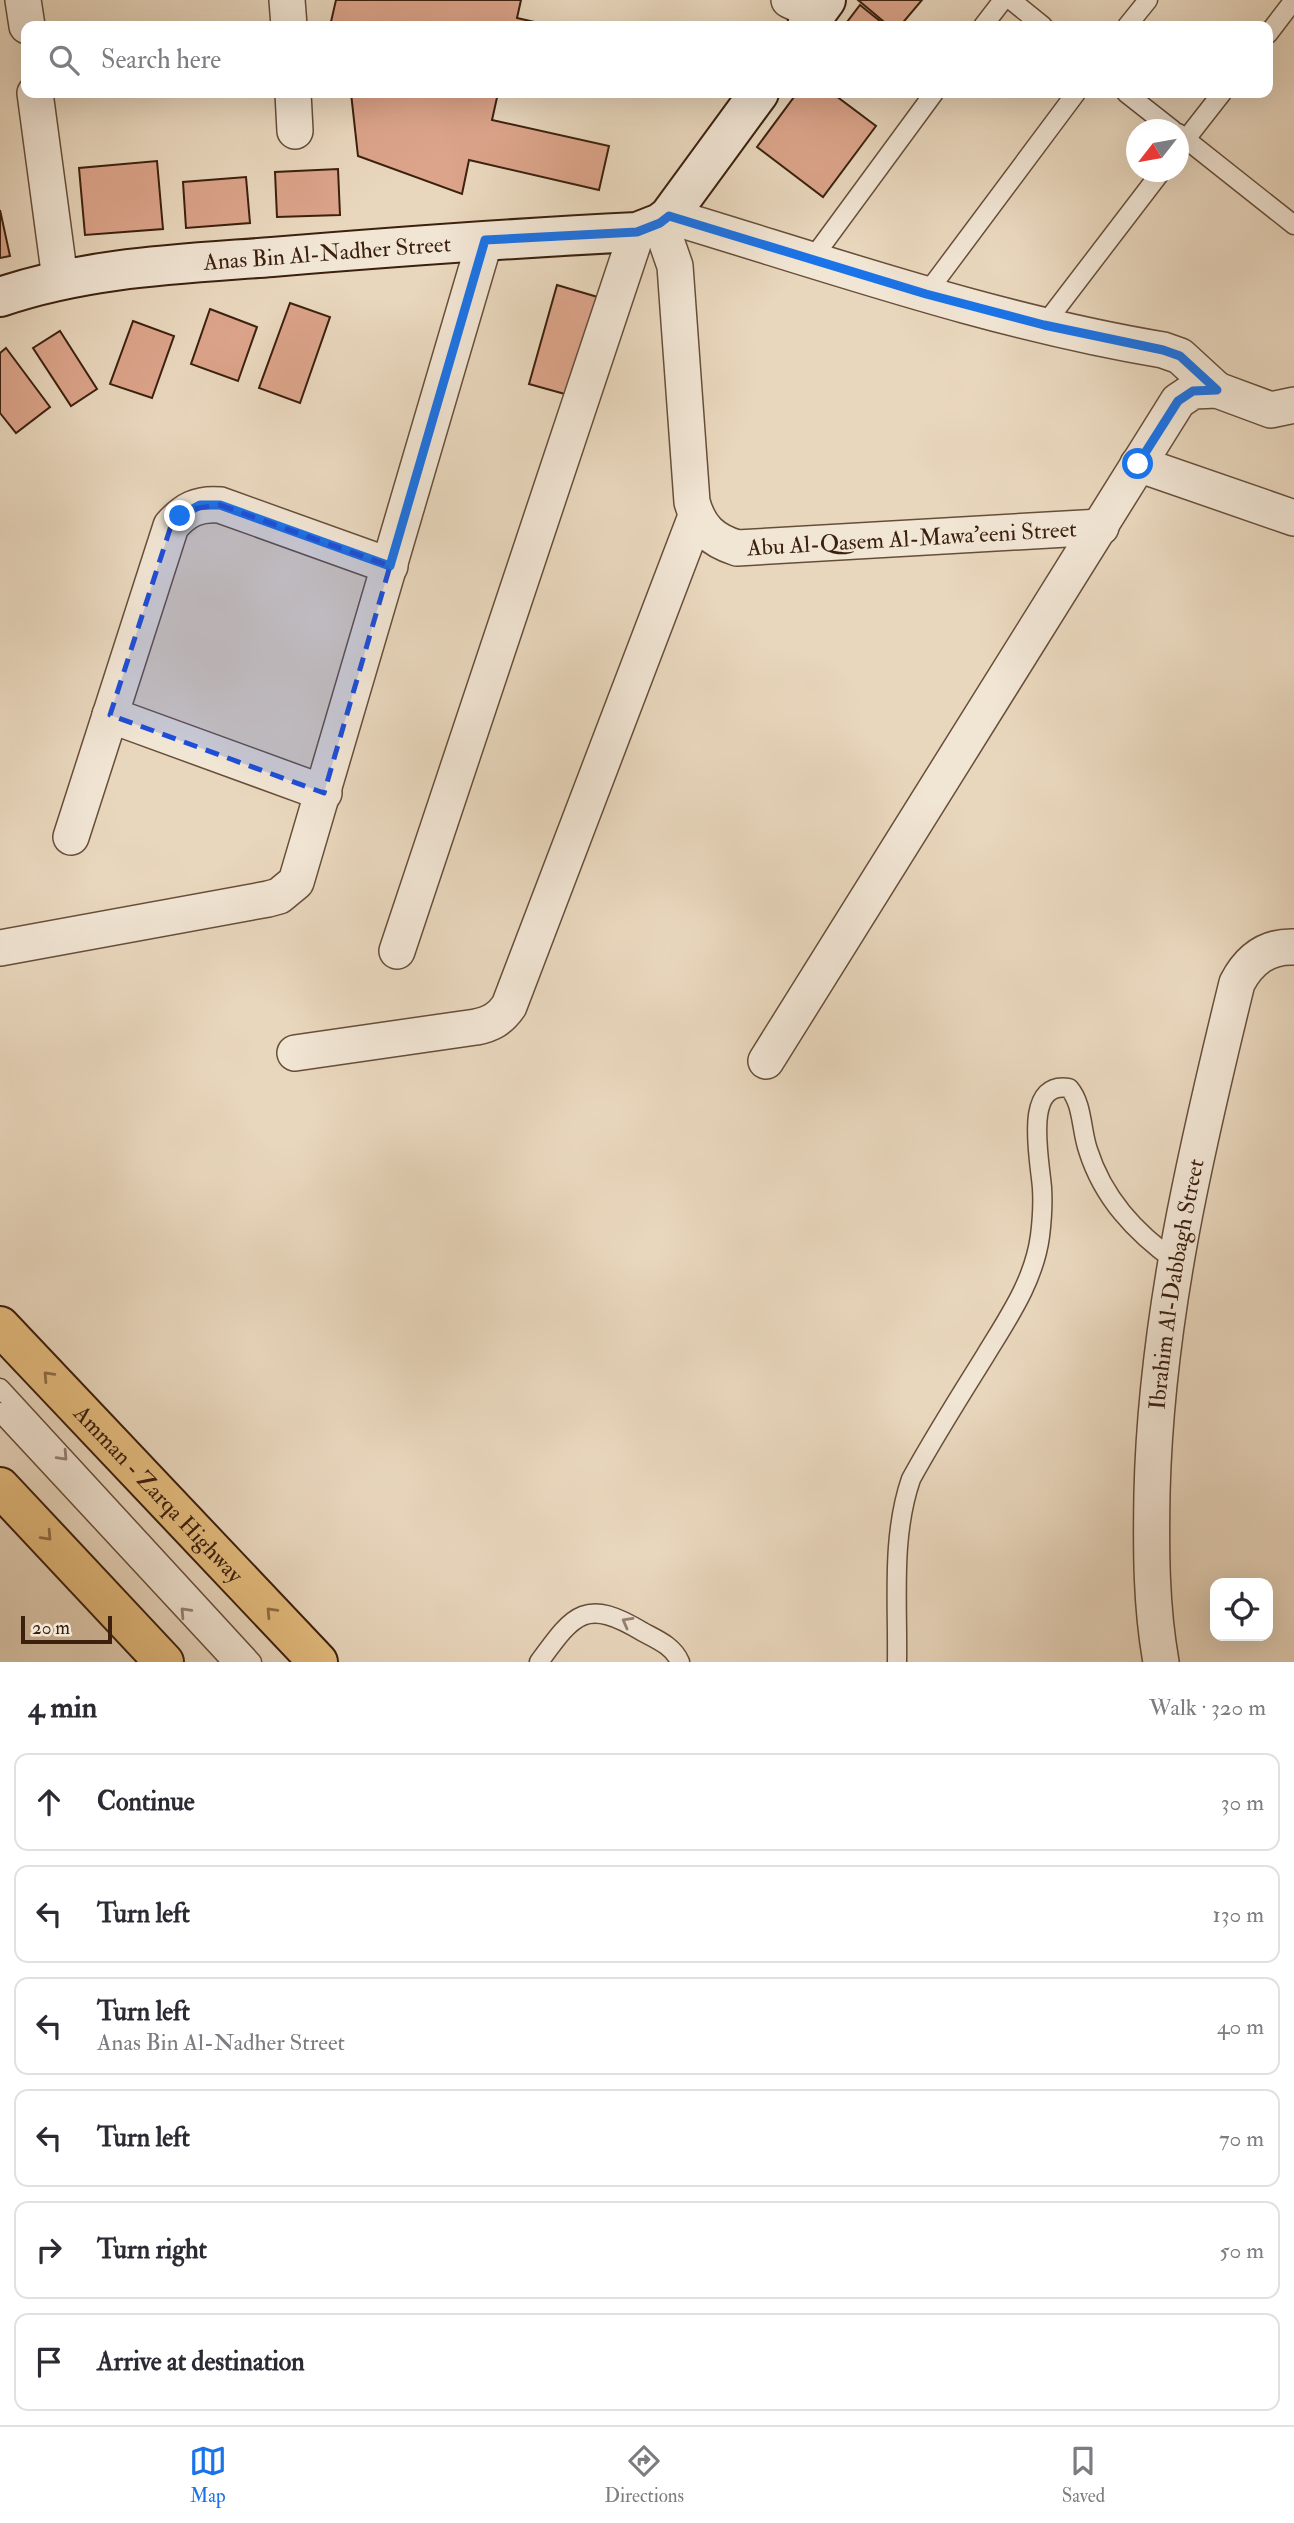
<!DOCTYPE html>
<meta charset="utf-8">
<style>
:root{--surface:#fff;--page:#f7f7f7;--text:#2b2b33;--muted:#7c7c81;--line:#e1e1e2;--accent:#1a73e8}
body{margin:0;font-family:"IM FELL Double Pica",serif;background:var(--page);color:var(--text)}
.controls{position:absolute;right:21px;bottom:21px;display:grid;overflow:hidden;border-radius:14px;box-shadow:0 7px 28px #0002}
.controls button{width:63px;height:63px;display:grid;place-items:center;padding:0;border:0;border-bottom:2px solid var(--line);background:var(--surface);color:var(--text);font:35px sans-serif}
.compass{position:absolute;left:1126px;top:119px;width:63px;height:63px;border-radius:50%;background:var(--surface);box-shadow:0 7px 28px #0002;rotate:239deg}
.scale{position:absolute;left:21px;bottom:18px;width:91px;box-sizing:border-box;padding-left:7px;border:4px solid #3c200e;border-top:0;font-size:19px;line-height:24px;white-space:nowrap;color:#3c200e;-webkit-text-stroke:5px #f1e5d4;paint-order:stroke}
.stop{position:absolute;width:21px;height:21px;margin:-16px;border:5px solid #1a73e8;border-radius:50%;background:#fff}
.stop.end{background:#1a73e8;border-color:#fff;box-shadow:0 2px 7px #0008}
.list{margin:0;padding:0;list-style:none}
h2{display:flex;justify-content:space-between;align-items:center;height:91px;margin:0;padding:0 28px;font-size:30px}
h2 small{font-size:23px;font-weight:400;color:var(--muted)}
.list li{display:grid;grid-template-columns:46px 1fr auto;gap:21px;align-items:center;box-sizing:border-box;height:98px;margin:0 14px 14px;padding:0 14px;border:2px solid var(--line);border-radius:14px}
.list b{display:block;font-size:26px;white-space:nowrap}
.list p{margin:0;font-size:23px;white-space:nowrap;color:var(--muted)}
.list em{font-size:23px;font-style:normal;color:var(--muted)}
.icon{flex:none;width:38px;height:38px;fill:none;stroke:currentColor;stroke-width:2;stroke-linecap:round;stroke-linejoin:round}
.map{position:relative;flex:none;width:1294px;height:1662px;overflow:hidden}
.search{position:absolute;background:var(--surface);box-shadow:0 7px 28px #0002;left:21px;right:21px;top:21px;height:77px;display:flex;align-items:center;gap:18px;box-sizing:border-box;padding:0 24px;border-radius:14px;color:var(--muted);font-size:26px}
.sheet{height:763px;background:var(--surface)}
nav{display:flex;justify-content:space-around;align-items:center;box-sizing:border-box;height:98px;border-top:2px solid var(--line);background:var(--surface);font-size:19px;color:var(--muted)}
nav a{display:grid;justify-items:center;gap:4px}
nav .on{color:var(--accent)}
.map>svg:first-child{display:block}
.building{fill:#dca48a;stroke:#3c200e;stroke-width:2}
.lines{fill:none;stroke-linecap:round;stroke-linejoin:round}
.lane-casing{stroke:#674e3a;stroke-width:21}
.street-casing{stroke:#674e3a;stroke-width:38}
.secondary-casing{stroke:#3c200e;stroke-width:42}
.highway-casing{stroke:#3c200e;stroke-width:42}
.lane{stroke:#f1e5d4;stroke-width:18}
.street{stroke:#f1e5d4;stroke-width:35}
.secondary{stroke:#f1e5d4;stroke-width:38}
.highway{stroke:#e4bc7e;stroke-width:38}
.oneway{stroke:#906e46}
.oneway2{stroke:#968271}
.route{stroke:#1a73e8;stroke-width:9}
.marked{fill:#1d4ed8;fill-opacity:0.2;stroke:#1d4ed8;stroke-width:5;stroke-dasharray:14 9;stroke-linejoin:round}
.labels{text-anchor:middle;stroke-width:5;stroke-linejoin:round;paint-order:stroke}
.street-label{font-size:23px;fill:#3c200e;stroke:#f1e5d4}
</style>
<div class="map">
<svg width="1294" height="1662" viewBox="0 0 1294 1662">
<rect width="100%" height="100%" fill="#e9d7bd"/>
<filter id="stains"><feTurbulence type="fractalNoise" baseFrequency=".00286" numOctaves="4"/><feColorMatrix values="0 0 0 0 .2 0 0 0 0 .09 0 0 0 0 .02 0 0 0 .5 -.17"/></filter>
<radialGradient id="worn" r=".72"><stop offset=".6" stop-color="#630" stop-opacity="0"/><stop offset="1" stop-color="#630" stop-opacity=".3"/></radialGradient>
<path class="building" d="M 336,0 L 521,0 L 517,18 L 552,26 L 330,26 Z
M 858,0 L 922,0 L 900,26 L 889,26 Z
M 860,5 L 886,26 L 844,26 Z
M 351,93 L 498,93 L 492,120 L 609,146 L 599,190 L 469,160 L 462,194 L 358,156 Z
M 797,93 L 832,93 L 876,126 L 823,197 L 757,147 Z
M 157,161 L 163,229 L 85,235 L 79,168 Z
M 338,169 L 340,215 L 277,217 L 275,172 Z
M 246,177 L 250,223 L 186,228 L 183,182 Z
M 0,210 L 10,256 L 0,258 Z
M 557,285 L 601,298 L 572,396 L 529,384 Z
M 290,303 L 330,317 L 300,403 L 259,388 Z
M 210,309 L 257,327 L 238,381 L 191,364 Z
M 133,321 L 174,336 L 152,398 L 110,384 Z
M 60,331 L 97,389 L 71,406 L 33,348 Z
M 6,348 L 50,407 L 16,433 L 0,413 L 0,353 Z"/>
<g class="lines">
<defs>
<path id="lane" d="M 1011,0 L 1043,26
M 983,26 L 1003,0
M 1127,26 L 1148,0
M 1268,34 L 1294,0
M 1126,93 L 1173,130
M 1178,133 L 1294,225
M 1179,148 L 1222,93
M 812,259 L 934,93
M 926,294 L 1076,93
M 1044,325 L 1161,172
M 0,1388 L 252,1662
M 0,1412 L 232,1662
M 539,1662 C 574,1614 585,1597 643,1632 C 658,1640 673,1646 680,1662
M 897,1662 C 898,1601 891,1537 911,1479 C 934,1437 960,1396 985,1356 C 1008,1318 1034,1281 1040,1236 C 1042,1220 1043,1204 1042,1188 C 1040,1160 1022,1080 1069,1088 C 1083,1104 1081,1130 1088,1150 C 1103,1198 1135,1232 1175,1261"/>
<g id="street">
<path d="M 23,0 L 27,26"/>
<path d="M 287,0 L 289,26"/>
<path d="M 789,0 L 817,13"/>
<path d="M 35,93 L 60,279"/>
<path d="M 293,93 L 295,131"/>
<path d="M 669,216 C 832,265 995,322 1163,350 L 1180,356 L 1217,390"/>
<path id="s1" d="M 660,223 L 675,266 L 692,502 C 699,528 712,540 737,548 L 1101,527"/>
<path d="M 1138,464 L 1294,518"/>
<path d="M 110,715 L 324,793"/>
<path d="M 71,837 L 171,526 C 185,510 198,503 220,505 L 390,566"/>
<path d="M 0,948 L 268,899 L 279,896 L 296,882 L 485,240"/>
<path d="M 397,951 L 637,232"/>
<path d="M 295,1053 L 476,1027 C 491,1024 500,1019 509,1006 L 696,516"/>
<path d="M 766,1061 L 1178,401 L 1193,391 L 1217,390 L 1271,410 L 1294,405"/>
<path id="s2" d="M 1161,1662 C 1151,1606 1151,1550 1152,1493 C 1156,1320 1196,1150 1237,983 C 1249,960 1267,946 1294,947"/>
</g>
<g id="secondary">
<path d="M 807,26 L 826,0"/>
<path id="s3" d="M 0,297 C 88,267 180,264 272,257 C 393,247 515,238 637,232 L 660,223 L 669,216 L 759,93"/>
</g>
<g id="highway">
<path id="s4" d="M 0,1326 L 318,1662"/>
<path d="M 0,1487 L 164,1662"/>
</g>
</defs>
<use href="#lane" class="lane-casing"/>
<use href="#street" class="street-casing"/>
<use href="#secondary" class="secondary-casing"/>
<use href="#highway" class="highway-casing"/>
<use href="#lane" class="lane"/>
<use href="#street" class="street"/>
<use href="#secondary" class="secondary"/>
<use href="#highway" class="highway"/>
</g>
<defs><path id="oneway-chevron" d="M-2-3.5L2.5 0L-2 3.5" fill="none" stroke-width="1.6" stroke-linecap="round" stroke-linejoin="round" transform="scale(1.75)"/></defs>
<g class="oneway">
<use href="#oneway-chevron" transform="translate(48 1376) rotate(-133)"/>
<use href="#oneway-chevron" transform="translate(47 1536) rotate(47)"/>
<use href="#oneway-chevron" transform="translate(271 1612) rotate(-133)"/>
</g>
<g class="oneway2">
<use href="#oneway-chevron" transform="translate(63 1456) rotate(47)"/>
<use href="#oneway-chevron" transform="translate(185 1612) rotate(-133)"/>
<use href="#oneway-chevron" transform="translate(627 1622) rotate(-151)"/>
</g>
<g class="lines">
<path class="route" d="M 180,516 L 200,505 L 220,505 L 390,566 L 485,240 L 637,232 L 660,223 L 669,216 L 926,294 L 1044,325 L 1163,350 L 1180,356 L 1217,390 L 1193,391 L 1178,401 L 1138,464"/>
</g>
<path class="marked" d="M 220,505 L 390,566 L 324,793 L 110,715 L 171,526 L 191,509 Z"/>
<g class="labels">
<g class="street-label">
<text dy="8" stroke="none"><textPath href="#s3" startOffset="331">Anas Bin Al-Nadher Street</textPath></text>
<text dy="8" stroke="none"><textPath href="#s1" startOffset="525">Abu Al-Qasem Al-Mawa’eeni Street</textPath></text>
<text dy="8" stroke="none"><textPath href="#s2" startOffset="380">Ibrahim Al-Dabbagh Street</textPath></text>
<text dy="8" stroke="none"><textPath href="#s4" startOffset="231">Amman - Zarqa Highway</textPath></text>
</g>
</g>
<rect width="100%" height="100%" filter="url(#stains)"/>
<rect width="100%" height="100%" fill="url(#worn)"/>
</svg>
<div class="controls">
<button><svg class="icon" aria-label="locate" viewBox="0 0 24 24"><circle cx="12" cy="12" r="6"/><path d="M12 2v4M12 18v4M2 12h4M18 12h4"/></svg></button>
</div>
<svg class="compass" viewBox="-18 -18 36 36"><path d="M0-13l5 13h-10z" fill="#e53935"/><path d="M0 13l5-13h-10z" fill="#7c7c81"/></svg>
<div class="scale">20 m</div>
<div class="stop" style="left:1138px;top:464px"></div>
<div class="stop end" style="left:180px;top:516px"></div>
<div class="search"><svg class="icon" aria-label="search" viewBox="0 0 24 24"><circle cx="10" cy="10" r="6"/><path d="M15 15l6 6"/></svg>Search here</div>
</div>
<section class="sheet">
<h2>4 min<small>Walk · 320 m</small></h2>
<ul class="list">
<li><svg class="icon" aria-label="ahead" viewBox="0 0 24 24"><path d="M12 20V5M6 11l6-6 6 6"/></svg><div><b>Continue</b></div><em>30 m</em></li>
<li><svg class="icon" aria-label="left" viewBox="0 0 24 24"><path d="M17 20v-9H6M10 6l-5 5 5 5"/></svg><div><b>Turn left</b></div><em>130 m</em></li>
<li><svg class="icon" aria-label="left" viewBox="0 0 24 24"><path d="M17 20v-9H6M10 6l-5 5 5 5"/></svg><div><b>Turn left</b><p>Anas Bin Al-Nadher Street</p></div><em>40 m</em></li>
<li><svg class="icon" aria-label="left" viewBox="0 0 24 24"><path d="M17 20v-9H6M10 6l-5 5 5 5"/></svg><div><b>Turn left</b></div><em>70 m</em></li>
<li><svg class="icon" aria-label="right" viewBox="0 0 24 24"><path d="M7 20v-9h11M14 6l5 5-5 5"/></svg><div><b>Turn right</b></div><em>50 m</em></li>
<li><svg class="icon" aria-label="arrive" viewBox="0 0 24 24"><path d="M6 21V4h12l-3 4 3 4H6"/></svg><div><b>Arrive at destination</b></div></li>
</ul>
</section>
<nav>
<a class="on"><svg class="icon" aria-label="map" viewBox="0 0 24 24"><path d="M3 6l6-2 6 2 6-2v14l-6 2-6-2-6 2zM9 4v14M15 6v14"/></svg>Map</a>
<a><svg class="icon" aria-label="directions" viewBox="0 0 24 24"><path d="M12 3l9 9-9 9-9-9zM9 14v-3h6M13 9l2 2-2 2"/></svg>Directions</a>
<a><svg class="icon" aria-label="saved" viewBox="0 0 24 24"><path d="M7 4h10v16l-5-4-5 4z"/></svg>Saved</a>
</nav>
